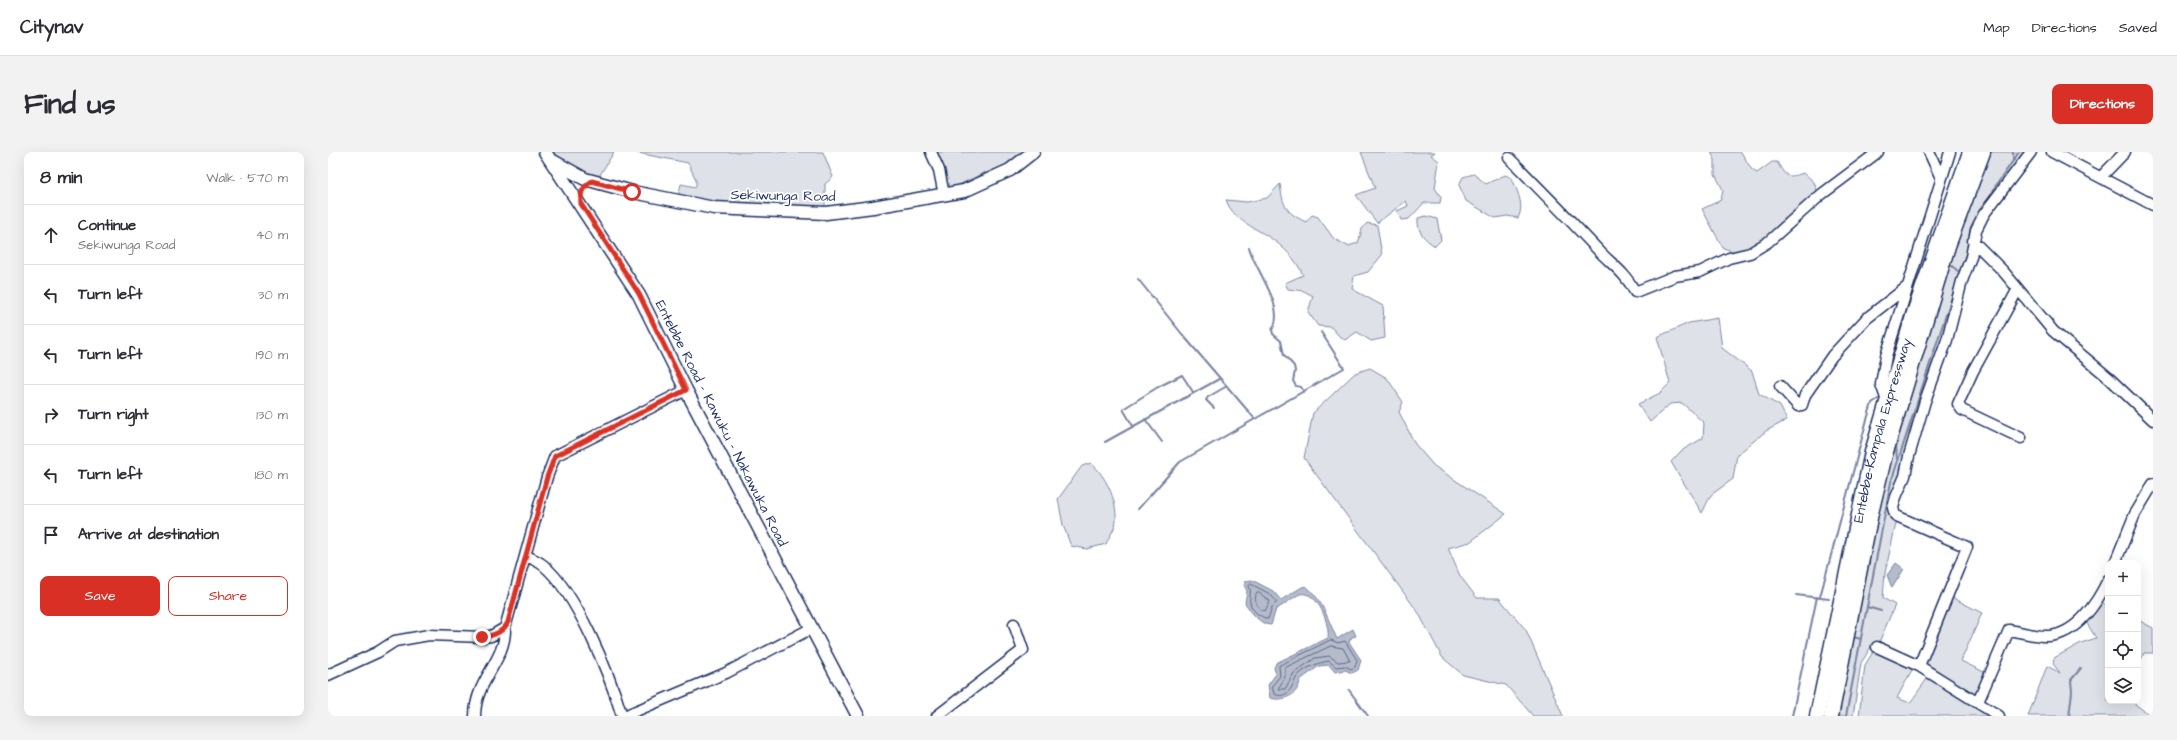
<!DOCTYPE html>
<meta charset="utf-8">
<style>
:root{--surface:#fff;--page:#f2f2f3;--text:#2b2b33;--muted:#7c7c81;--line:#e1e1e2;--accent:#d93025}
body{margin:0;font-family:"Architects Daughter",sans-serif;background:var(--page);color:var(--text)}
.controls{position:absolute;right:12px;bottom:12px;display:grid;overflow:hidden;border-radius:8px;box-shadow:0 4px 16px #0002}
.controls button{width:36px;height:36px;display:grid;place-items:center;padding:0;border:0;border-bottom:1px solid var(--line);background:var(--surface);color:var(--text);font:20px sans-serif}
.stop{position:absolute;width:12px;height:12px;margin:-9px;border:3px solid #d93025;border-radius:50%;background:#fff}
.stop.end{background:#d93025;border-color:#fff;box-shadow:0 1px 4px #0008}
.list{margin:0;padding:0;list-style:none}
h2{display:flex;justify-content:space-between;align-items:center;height:52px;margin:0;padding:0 16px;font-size:17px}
h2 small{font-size:13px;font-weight:400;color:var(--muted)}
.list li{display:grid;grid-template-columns:26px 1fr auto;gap:12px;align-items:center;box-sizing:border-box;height:60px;padding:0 16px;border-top:1px solid var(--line)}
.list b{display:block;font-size:15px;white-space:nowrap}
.list p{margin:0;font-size:13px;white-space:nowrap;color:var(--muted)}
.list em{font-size:13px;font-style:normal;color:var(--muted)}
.actions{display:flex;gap:8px;padding:12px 16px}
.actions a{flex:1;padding:9px 0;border:1px solid var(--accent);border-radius:8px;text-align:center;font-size:14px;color:var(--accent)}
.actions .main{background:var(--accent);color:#fff}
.icon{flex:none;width:22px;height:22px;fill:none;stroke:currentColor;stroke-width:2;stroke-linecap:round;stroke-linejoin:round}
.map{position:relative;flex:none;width:1825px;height:564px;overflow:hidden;border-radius:8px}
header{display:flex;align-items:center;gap:24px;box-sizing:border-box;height:56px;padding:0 20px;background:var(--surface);border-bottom:1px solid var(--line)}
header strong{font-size:19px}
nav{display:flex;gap:22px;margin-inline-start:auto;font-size:14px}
.intro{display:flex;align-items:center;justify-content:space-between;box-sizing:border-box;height:96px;padding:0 24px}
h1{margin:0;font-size:28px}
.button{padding:10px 18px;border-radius:8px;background:var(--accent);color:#fff;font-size:14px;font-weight:700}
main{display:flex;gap:24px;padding:0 24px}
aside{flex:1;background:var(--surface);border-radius:8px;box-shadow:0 4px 16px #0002}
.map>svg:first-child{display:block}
.green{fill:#dee1e7;stroke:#7c88a2}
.water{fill:#b5bbca;stroke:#77839f}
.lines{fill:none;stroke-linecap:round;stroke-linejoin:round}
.shore{stroke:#596789;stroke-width:1}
.stream{stroke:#77839f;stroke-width:2}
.minor-casing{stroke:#1b2f5e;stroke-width:13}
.major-casing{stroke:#1b2f5e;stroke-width:15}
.highway-casing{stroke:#1b2f5e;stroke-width:17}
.minor{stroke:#fff;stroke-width:10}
.major{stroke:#fff;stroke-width:12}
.highway{stroke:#fff;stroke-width:14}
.route{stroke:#d93025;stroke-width:5}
.labels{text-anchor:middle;stroke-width:3.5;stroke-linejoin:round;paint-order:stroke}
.street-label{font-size:14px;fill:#1b2f5e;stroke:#fff}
</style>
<header>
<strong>Citynav</strong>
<nav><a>Map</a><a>Directions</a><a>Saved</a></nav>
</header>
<div class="intro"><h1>Find us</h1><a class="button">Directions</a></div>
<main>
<aside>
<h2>8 min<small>Walk · 570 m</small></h2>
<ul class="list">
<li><svg class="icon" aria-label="ahead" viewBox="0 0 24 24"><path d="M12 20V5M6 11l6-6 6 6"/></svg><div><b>Continue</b><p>Sekiwunga Road</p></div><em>40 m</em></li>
<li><svg class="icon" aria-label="left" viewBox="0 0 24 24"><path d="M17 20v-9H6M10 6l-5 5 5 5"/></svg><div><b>Turn left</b></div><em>30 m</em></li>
<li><svg class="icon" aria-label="left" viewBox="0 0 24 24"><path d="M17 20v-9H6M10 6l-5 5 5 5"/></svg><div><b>Turn left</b></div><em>190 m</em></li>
<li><svg class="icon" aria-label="right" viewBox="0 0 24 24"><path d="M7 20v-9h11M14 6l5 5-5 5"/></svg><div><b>Turn right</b></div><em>130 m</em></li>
<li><svg class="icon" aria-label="left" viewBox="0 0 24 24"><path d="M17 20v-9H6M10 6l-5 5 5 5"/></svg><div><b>Turn left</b></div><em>180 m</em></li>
<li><svg class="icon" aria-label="arrive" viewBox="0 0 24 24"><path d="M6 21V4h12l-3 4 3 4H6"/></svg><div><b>Arrive at destination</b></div></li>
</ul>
<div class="actions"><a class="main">Save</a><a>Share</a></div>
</aside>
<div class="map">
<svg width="1825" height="564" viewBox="0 0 1825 564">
<rect width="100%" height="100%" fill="#fff"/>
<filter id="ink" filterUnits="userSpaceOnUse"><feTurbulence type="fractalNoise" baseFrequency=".025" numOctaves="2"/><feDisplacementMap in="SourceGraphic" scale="8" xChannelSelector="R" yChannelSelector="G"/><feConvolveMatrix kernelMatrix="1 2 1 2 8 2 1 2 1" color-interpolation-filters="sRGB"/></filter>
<g filter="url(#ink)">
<path class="green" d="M 222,0 L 286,0 L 270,26 L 235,11 Z
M 305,0 L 495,0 L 505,25 L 497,32 L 497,57 L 384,54 L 350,45 L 353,32 L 368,35 L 368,28 L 360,11 Z
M 607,0 L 699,0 L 685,12 L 621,40 Z
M 1033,0 L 1107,0 L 1103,3 L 1111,9 L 1107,36 L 1113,45 L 1112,51 L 1096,51 L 1081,67 L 1073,68 L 1069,59 L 1080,54 L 1078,49 L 1049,71 L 1028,43 L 1047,36 Z
M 1383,0 L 1413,0 L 1424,18 L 1429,21 L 1444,10 L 1449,10 C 1459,26 1458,26 1476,21 L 1486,30 L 1490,41 C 1476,54 1428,101 1410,100 C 1405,100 1399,97 1395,96 L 1374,57 L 1393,48 L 1395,38 L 1387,22 L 1387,8 Z
M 1660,0 L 1705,0 L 1662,57 L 1651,82 L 1637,104 L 1613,202 L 1588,283 L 1564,346 L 1569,367 L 1557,421 L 1555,446 L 1567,453 L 1549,495 L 1543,495 L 1533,511 L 1525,564 L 1508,564 L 1556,332 L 1578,261 L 1602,167 Z
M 1146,22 L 1158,32 L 1177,23 L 1184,26 C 1189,39 1197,53 1190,66 L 1179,64 L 1167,66 L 1138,49 L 1131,33 L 1135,25 Z
M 952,32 C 955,54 957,60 978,70 L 984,63 L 990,65 L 1006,87 L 1020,94 L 1030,91 L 1034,77 L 1039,71 L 1049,73 L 1054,103 L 1040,120 L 1026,124 L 1024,137 L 1055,154 L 1057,186 L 1043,189 L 1029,180 L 1017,188 L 1011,184 L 1003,175 L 990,174 L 980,160 L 985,144 L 976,139 L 960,137 L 957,131 L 975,123 C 968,107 956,95 941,85 C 924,74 905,68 898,48 L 919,50 L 939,46 Z
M 1098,64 L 1109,67 L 1113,88 L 1107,94 C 1096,87 1089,80 1090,66 Z
M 1390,166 L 1394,196 L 1424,219 L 1431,242 L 1452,254 L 1459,268 L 1438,279 L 1409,303 L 1405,327 L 1383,343 L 1374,361 L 1343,310 L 1353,299 L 1375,286 L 1376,271 L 1354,251 L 1342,252 L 1322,270 L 1310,252 L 1332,241 L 1342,231 L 1329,185 L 1361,171 Z
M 1042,216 L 1059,226 L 1075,250 L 1071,260 L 1087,292 L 1106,314 L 1178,362 L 1142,390 L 1120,396 L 1132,424 L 1149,446 L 1171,446 L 1198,478 L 1235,564 L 1205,564 L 1178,533 L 1135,523 L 1114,505 L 1090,460 L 976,306 L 985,261 L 1027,221 Z
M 763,311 C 778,324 789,348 788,368 C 788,375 781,385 778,392 L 759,397 L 743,394 L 735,373 L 730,347 L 754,314 Z
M 1623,445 L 1654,461 L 1633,509 L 1660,522 L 1648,545 L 1594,514 Z
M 1771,449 L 1780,454 L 1780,549 L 1803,549 L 1823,564 L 1700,564 L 1719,514 L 1732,521 L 1725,512 L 1726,506 L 1753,491 L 1768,486 L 1757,468 Z
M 1810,468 L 1825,476 L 1825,501 L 1816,501 L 1810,514 Z
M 1551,499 L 1585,516 L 1569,546 L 1582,551 L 1601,524 L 1665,564 L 1531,564 L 1537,513 L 1545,500 Z"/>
<path class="water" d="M 1568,411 L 1576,417 L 1564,436 L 1559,423 Z
M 924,428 L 945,439 L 953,448 L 974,435 L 978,434 C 995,448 1000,468 1009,487 L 1025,477 L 1028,484 L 1024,485 L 1021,490 L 1033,508 L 1030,518 L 1024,521 L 1017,518 L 1007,520 L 1001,513 L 991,514 L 972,528 C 971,543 955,550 942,546 L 940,533 L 948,522 L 946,516 L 948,511 L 1000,486 C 1002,473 990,438 972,442 C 967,444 955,454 948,457 L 943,473 C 932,473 923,460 917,451 L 919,439 L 916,433 L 918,429 Z"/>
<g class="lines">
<path class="shore" d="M 923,432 L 942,442 L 949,450 L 944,455 L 940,467 C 933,465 923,459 922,450 C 921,444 924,440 921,434 Z
M 931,441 L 942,449 L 937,459 C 929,457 926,450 928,442 Z
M 1003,488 L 1010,491 L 1017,489 L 1029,508 L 1027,515 L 1023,517 L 1017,514 L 1008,515 L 1001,509 C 992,510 973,517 968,526 C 964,535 959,548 946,542 L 944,534 L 952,524 L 951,514 Z
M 1003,494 L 1015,496 L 1022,509 L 1010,510 L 1001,504 L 987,506 L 966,521 L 957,537 L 950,537 L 957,525 L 957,516 Z"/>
<path class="stream" d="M 1685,0 L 1685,9
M 630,34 L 657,21
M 1661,48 L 1667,35 L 1691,0
M 921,95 C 927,119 959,155 944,178 L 945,182 L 953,189 L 956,203 L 966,214 L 967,219 L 965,229 L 968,234 L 973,235 L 976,240
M 1620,111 L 1630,119
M 810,127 L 854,182 L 927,267
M 886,256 L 878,248 L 880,245 L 899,234
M 817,267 L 834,290
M 805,274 L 795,257 L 830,235 L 854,223 L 865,240
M 777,290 L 891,227
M 1568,292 L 1569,307
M 810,357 L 852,310 L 1016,216 L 993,180
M 1468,443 L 1501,447
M 1492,445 L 1538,271 L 1544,251 L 1550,247
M 1539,455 L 1553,459
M 1525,485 L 1533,487
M 1021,538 L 1040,564
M 1464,564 L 1489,445
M 1518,564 L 1563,330 L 1640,96
M 1741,564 L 1744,540 L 1743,528 L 1753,516"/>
<defs>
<path id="minor" d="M 603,0 L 611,18 L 616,43
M 1601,0 L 1613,26
M 1724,0 L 1825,53
M 1181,6 C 1212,37 1243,69 1273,101 C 1287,115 1298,122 1307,140 L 1347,124 L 1372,120 L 1401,106 L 1422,101 L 1440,90 L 1494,42 L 1550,0
M 1773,25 L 1797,0
M 1645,89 L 1675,119 L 1725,179 L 1781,226 L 1825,268
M 1690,137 L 1645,219 L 1630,252 L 1634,258 L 1693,286
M 1452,234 L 1470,254 L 1474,253 L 1477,243 L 1504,204 L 1539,166 L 1579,135
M 1559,249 L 1553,232 L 1558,204 L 1622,0
M 199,404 C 204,407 210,409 215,413 C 249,441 281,521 294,564
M 1787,411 L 1807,362 L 1825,332
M 1549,495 L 1591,514 L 1671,564
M 1591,514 L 1639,395 L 1571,365 L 1567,363 L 1565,356 L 1568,345 L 1577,324 L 1581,304 L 1597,249 L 1619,188 L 1634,129 L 1643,105 L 1648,78 L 1656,62 L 1703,0
M 0,523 L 50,500 L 67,489 L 101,483 L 155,485 L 163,484 L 177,476 L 219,325 L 227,304 L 358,238
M 1650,550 L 1681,478 C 1694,480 1708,485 1721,484 C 1749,482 1769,451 1780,428
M 147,564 C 147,528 178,509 177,476
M 296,564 L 398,521 L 484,476
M 609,564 L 695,498 L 686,472"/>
<path id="major" d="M 217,0 L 311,143 L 358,238 L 530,564
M 225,9 L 257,27 L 305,40 L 386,56 L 498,61 L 545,55 L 636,39 L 682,18 L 705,0"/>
<g id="highway">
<path id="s1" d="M 1489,564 L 1544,300 L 1586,161 L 1642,0"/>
<path d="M 1503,564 L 1543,361 L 1557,303 L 1620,94 L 1655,0"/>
</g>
</defs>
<use href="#minor" class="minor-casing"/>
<use href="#major" class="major-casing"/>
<use href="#highway" class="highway-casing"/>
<use href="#minor" class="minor"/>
<use href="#major" class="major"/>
<use href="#highway" class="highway"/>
</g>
</g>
<g class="lines" filter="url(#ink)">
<path class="route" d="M 154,485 C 165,484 175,481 180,470 L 219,325 L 227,304 L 358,238 L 311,142 L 253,52 C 252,40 254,36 264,29 L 304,40"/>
</g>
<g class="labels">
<g class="street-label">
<text transform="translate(455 43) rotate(1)" y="5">Sekiwunga Road</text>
<text transform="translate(394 271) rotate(63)" y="5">Entebbe Road - Kawuku - Nakawuka Road</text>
<text dy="5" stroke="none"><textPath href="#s1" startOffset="293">Entebbe-Kampala Expressway</textPath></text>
</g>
</g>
</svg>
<div class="controls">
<button>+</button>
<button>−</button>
<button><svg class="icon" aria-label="locate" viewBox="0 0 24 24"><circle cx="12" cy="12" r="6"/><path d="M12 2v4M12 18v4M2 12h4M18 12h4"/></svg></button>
<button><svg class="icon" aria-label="layers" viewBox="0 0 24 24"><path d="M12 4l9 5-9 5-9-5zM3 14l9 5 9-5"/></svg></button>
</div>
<div class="stop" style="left:304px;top:40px"></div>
<div class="stop end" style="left:154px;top:485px"></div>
</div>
</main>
